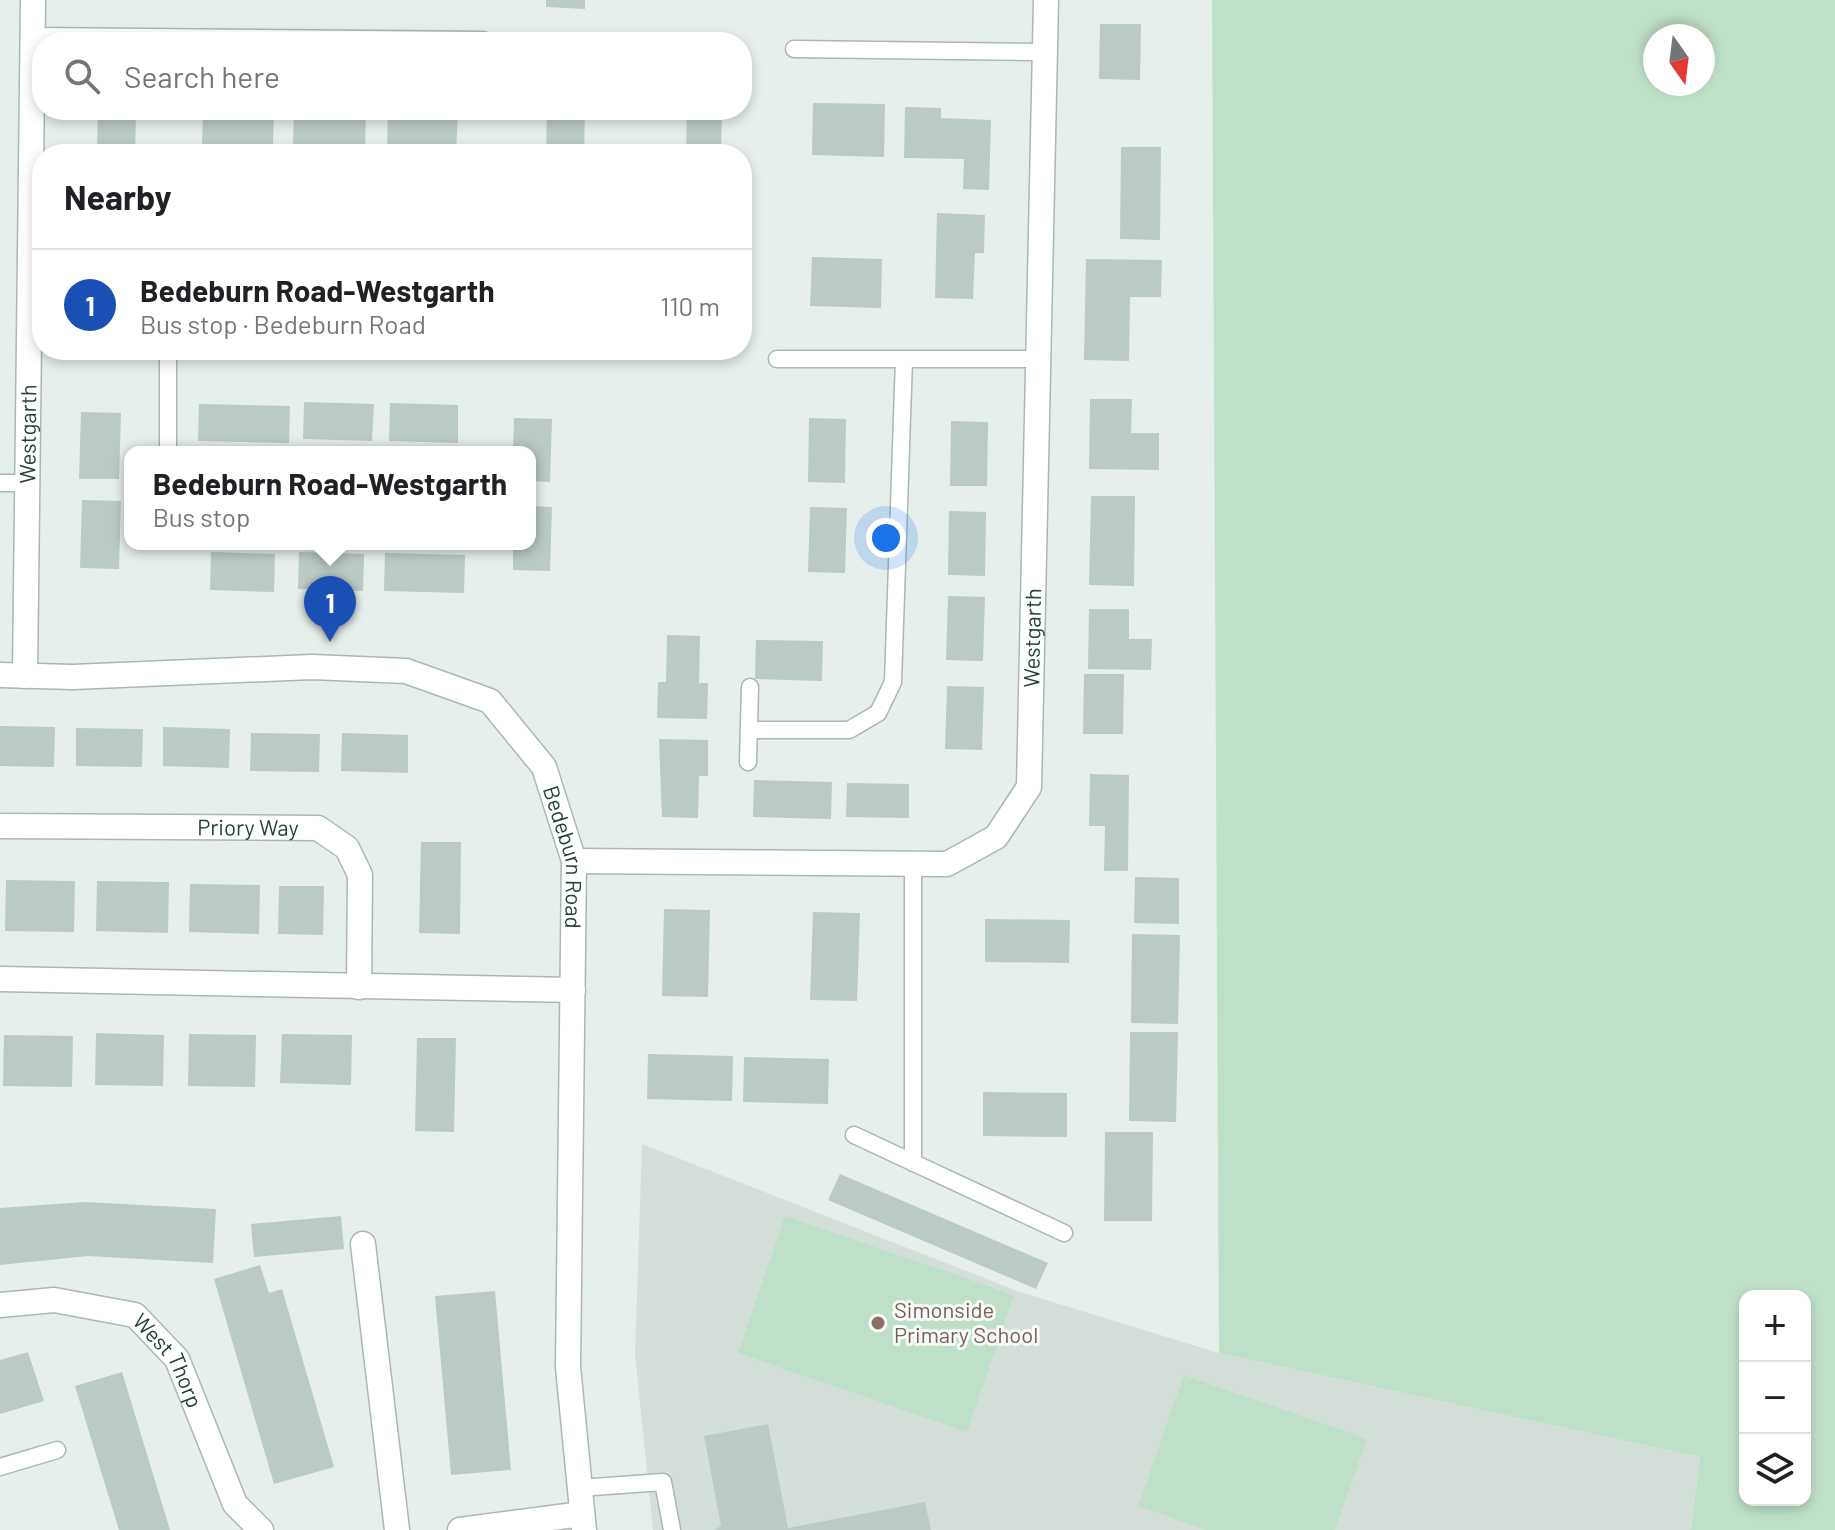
<!DOCTYPE html>
<meta charset="utf-8">
<style>
:root{--surface:#fff;--page:#f2f2f2;--text:#202124;--muted:#757577;--line:#e0e0e0;--accent:#ea580c}
body{margin:0;font-family:Barlow,sans-serif;background:var(--page);color:var(--text)}
.controls{position:absolute;right:24px;bottom:24px;display:grid;overflow:hidden;border-radius:16px;box-shadow:0 4px 12px #0003}
.controls button{width:72px;height:72px;display:grid;place-items:center;padding:0;border:0;border-bottom:2px solid var(--line);background:var(--surface);color:var(--text);font:40px sans-serif}
.compass{position:absolute;left:1643px;top:24px;width:72px;height:72px;border-radius:50%;background:var(--surface);box-shadow:0 4px 12px #0003;rotate:166deg}
.you{position:absolute;left:886px;top:538px;width:28px;height:28px;margin:-20px;border:6px solid #fff;border-radius:50%;background:#1a73e8;box-shadow:0 0 0 12px #1a73e833}
.badge{display:grid;place-items:center;width:52px;height:52px;border-radius:50%;background:var(--accent);color:#fff;font-size:26px;font-weight:700}
.pin{position:absolute;translate:-50% -66px;filter:drop-shadow(0 2px 4px #0008)}
.pin::after{content:'';position:absolute;top:42px;width:28px;height:24px;background:inherit;clip-path:polygon(0 0,100% 0,50% 100%)}
.popup{position:absolute;left:124px;top:446px;width:412px;height:104px;box-sizing:border-box;display:grid;place-content:center;border-radius:16px;background:var(--surface);filter:drop-shadow(0 2px 6px #0005);font-size:26px;white-space:nowrap;color:var(--muted)}
.popup b{font-size:30px;color:var(--text)}
.popup::after{content:'';position:absolute;left:50%;top:100%;margin-left:-16px;border:16px solid transparent;border-top-color:var(--surface)}
.list{margin:0;padding:0;list-style:none}
h2{display:flex;justify-content:space-between;align-items:center;height:104px;margin:0;padding:0 32px;font-size:34px}
h2 small{font-size:26px;font-weight:400;color:var(--muted)}
.list li{display:grid;grid-template-columns:52px 1fr auto;gap:24px;align-items:center;box-sizing:border-box;height:112px;padding:0 32px;border-top:2px solid var(--line)}
.list b{display:block;font-size:30px;white-space:nowrap}
.list p{margin:0;font-size:26px;white-space:nowrap;color:var(--muted)}
.list em{font-size:26px;font-style:normal;color:var(--muted)}
.icon{flex:none;width:44px;height:44px;fill:none;stroke:currentColor;stroke-width:2;stroke-linecap:round;stroke-linejoin:round}
.map{position:relative;flex:none;width:1835px;height:1530px;overflow:hidden}
.search{position:absolute;background:var(--surface);box-shadow:0 4px 12px #0003;left:32px;top:32px;width:720px;height:88px;display:flex;align-items:center;gap:20px;box-sizing:border-box;padding:0 28px;border-radius:32px;color:var(--muted);font-size:30px}
.panel{position:absolute;background:var(--surface);box-shadow:0 4px 12px #0003;left:32px;top:144px;width:720px;height:216px;border-radius:32px}
.map>svg:first-child{display:block}
.built{fill:#d4dfda}
.green{fill:#bfe0c8;fill-rule:evenodd}
.building{fill:#bbcac4}
.lines{fill:none;stroke-linecap:round;stroke-linejoin:round}
.service-casing{stroke:#a8b8b2;stroke-width:19}
.minor-casing{stroke:#a8b8b2;stroke-width:27}
.service{stroke:#fff;stroke-width:16}
.minor{stroke:#fff;stroke-width:24}
.education-dot{fill:#8d6e63;stroke:#f7fbf9;stroke-width:3}
.labels{text-anchor:middle;stroke-width:6;stroke-linejoin:round;paint-order:stroke}
.street-label{font-size:22px;fill:#24423a;stroke:#f7fbf9}
.education-label{font-size:22px;fill:#785e54;stroke:#f7fbf9;text-anchor:start}
</style>
<div class="map">
<svg width="1835" height="1530" viewBox="0 0 1835 1530">
<rect width="100%" height="100%" fill="#e6efeb"/>
<path class="built" d="M 642,1144 L 1020,1292 L 1219,1353 L 1700,1457 L 1691,1530 L 653,1530 L 635,1354 Z"/>
<path class="green" d="M 1212,0 L 1835,0 L 1835,1530 L 1691,1530 L 1700,1457 L 1219,1353 ZM 1703,36 L 1703,84 L 1655,84 L 1655,36 ZM 1745,1296 L 1805,1296 L 1805,1500 L 1745,1500 Z
M 785,1216 L 1014,1295 L 967,1432 L 738,1353 Z
M 1184,1375 L 1367,1439 L 1335,1530 L 1206,1530 L 1138,1506 Z"/>
<path class="building" d="M 546,0 L 585,0 L 585,9 L 546,7 Z
M 1100,24 L 1141,24 L 1140,80 L 1099,79 Z
M 813,103 L 885,104 L 884,157 L 812,155 Z
M 905,107 L 941,108 L 941,118 L 991,120 L 989,190 L 963,189 L 964,159 L 904,158 Z
M 98,110 L 136,110 L 135,154 L 87,154 L 87,146 L 97,147 Z
M 203,110 L 274,110 L 273,146 L 202,144 Z
M 294,110 L 366,110 L 365,149 L 293,147 Z
M 388,110 L 458,110 L 456,153 L 387,151 Z
M 547,110 L 585,110 L 584,154 L 546,154 Z
M 687,110 L 722,110 L 721,154 L 686,154 Z
M 1121,147 L 1161,147 L 1160,240 L 1120,239 Z
M 937,213 L 985,215 L 984,253 L 975,253 L 973,299 L 935,298 Z
M 812,257 L 882,259 L 881,308 L 810,306 Z
M 1086,259 L 1162,260 L 1161,297 L 1130,297 L 1129,361 L 1084,360 Z
M 1090,399 L 1132,399 L 1131,433 L 1159,433 L 1159,470 L 1089,469 Z
M 304,402 L 374,404 L 372,441 L 303,439 Z
M 390,403 L 458,405 L 458,443 L 389,441 Z
M 199,404 L 290,406 L 289,443 L 198,441 Z
M 81,412 L 121,413 L 119,479 L 79,479 Z
M 514,418 L 552,419 L 550,482 L 530,481 L 530,452 L 513,452 Z
M 809,418 L 846,419 L 845,483 L 808,482 Z
M 951,421 L 988,422 L 987,486 L 950,486 Z
M 1091,496 L 1135,496 L 1134,586 L 1089,585 Z
M 82,500 L 121,501 L 119,569 L 80,568 Z
M 530,506 L 552,507 L 550,571 L 513,570 L 513,544 L 530,544 Z
M 810,507 L 847,508 L 845,573 L 808,572 Z
M 949,511 L 986,512 L 985,576 L 948,575 Z
M 211,552 L 275,554 L 274,592 L 210,590 Z
M 299,552 L 364,554 L 363,591 L 298,589 Z
M 385,553 L 465,555 L 464,593 L 384,591 Z
M 948,596 L 985,597 L 983,661 L 946,660 Z
M 1089,609 L 1129,609 L 1129,639 L 1152,639 L 1151,670 L 1088,669 Z
M 667,635 L 700,636 L 699,683 L 708,683 L 707,719 L 657,718 L 658,682 L 666,682 Z
M 756,640 L 823,641 L 822,681 L 755,679 Z
M 1084,674 L 1124,674 L 1123,734 L 1083,734 Z
M 947,686 L 984,687 L 982,750 L 945,749 Z
M 0,726 L 55,727 L 54,767 L 0,766 Z
M 163,727 L 230,729 L 229,768 L 163,766 Z
M 76,728 L 143,729 L 142,767 L 76,766 Z
M 251,733 L 320,734 L 319,772 L 250,771 Z
M 342,733 L 408,735 L 408,773 L 341,771 Z
M 659,739 L 708,740 L 708,776 L 699,776 L 698,818 L 662,817 Z
M 1090,774 L 1129,775 L 1128,871 L 1104,871 L 1105,826 L 1089,826 Z
M 754,780 L 832,782 L 831,819 L 753,817 Z
M 847,783 L 909,784 L 909,818 L 846,817 Z
M 421,842 L 461,842 L 460,934 L 419,933 Z
M 1135,877 L 1179,878 L 1179,924 L 1134,923 Z
M 6,880 L 75,881 L 74,932 L 5,931 Z
M 97,881 L 169,882 L 168,933 L 96,931 Z
M 190,884 L 260,885 L 259,934 L 189,932 Z
M 279,886 L 324,886 L 323,935 L 278,934 Z
M 664,909 L 710,910 L 708,997 L 662,996 Z
M 813,912 L 860,913 L 857,1001 L 810,1000 Z
M 985,919 L 1070,920 L 1069,963 L 985,962 Z
M 1132,934 L 1180,935 L 1178,1024 L 1131,1023 Z
M 1130,1032 L 1178,1032 L 1176,1122 L 1129,1121 Z
M 96,1033 L 164,1035 L 163,1086 L 95,1085 Z
M 189,1034 L 256,1035 L 255,1087 L 188,1086 Z
M 282,1034 L 352,1035 L 351,1085 L 280,1083 Z
M 4,1035 L 73,1036 L 72,1087 L 3,1086 Z
M 417,1038 L 456,1038 L 454,1132 L 415,1131 Z
M 648,1054 L 733,1056 L 732,1101 L 647,1099 Z
M 744,1057 L 829,1059 L 828,1104 L 743,1102 Z
M 983,1092 L 1067,1093 L 1067,1137 L 983,1136 Z
M 1105,1132 L 1153,1132 L 1152,1221 L 1104,1221 Z
M 840,1174 L 1048,1263 L 1036,1289 L 828,1200 Z
M 85,1202 L 216,1209 L 213,1263 L 88,1256 L 0,1265 L 0,1208 Z
M 341,1216 L 344,1249 L 254,1257 L 251,1224 Z
M 260,1265 L 269,1293 L 282,1289 L 334,1467 L 274,1484 L 214,1279 Z
M 495,1291 L 511,1470 L 451,1475 L 435,1296 Z
M 28,1352 L 44,1401 L 0,1414 L 0,1360 Z
M 122,1372 L 170,1530 L 119,1530 L 75,1386 Z
M 768,1424 L 788,1528 L 925,1502 L 931,1530 L 714,1530 L 721,1526 L 704,1436 Z"/>
<g class="lines">
<defs>
<path id="service" d="M 32,36 L 483,40
M 794,49 L 1045,52
M 168,350 L 168,452
M 777,359 L 1038,359
M 0,483 L 27,483
M 749,730 L 849,730 L 878,713 L 893,682 L 904,359
M 748,762 L 750,687
M 854,1135 L 1064,1233
M 913,1163 L 913,863
M 0,1467 L 57,1450
M 579,1488 L 663,1482 L 672,1530"/>
<g id="minor">
<path id="s1" d="M 0,675 L 73,677 L 312,667 L 406,671 L 490,701 L 544,767 L 574,861 L 568,1367 L 584,1530"/>
<path id="s2" d="M 25,676 L 33,0"/>
<path id="s3" d="M 0,826 L 318,828 L 347,848 L 360,875 L 359,987"/>
<path id="s4" d="M 574,861 L 947,864 L 996,837 L 1029,787 L 1046,0"/>
<path d="M 0,979 L 573,990"/>
<path d="M 363,1244 L 397,1530"/>
<path id="s5" d="M 0,1305 L 54,1300 L 135,1315 L 177,1359 L 235,1504 L 261,1530"/>
<path d="M 460,1530 L 582,1514"/>
</g>
</defs>
<use href="#service" class="service-casing"/>
<use href="#minor" class="minor-casing"/>
<use href="#service" class="service"/>
<use href="#minor" class="minor"/>
</g>
<circle class="education-dot" cx="878" cy="1323" r="8"/>
<g class="labels">
<g class="street-label">
<text dy="8" stroke="none"><textPath href="#s2" startOffset="242">Westgarth</textPath></text>
<text dy="8" stroke="none"><textPath href="#s4" startOffset="638">Westgarth</textPath></text>
<text dy="8" stroke="none"><textPath href="#s3" startOffset="248">Priory Way</textPath></text>
<text dy="8" stroke="none"><textPath href="#s1" startOffset="674">Bedeburn Road</textPath></text>
<text dy="8" stroke="none"><textPath href="#s5" startOffset="194">West Thorp</textPath></text>
</g>
<g class="education-label">
<text x="894" y="1318">Simonside<tspan x="894" dy="25">Primary School</tspan></text>
</g>
</g>
</svg>
<div class="controls">
<button>+</button>
<button>−</button>
<button><svg class="icon" aria-label="layers" viewBox="0 0 24 24"><path d="M12 4l9 5-9 5-9-5zM3 14l9 5 9-5"/></svg></button>
</div>
<svg class="compass" viewBox="-18 -18 36 36"><path d="M0-13l5 13h-10z" fill="#e53935"/><path d="M0 13l5-13h-10z" fill="#757577"/></svg>
<div class="you"></div>
<div class="pin badge" style="left:330px;top:642px;background:#1a4fb4">1</div>
<div class="popup"><b>Bedeburn Road-Westgarth</b>Bus stop</div>
<div class="search"><svg class="icon" aria-label="search" viewBox="0 0 24 24"><circle cx="10" cy="10" r="6"/><path d="M15 15l6 6"/></svg>Search here</div>
<section class="panel">
<h2>Nearby<small></small></h2>
<ul class="list">
<li><span class="badge" style="background:#1a4fb4">1</span><div><b>Bedeburn Road-Westgarth</b><p>Bus stop · Bedeburn Road</p></div><em>110 m</em></li>
</ul>
</section>
</div>
